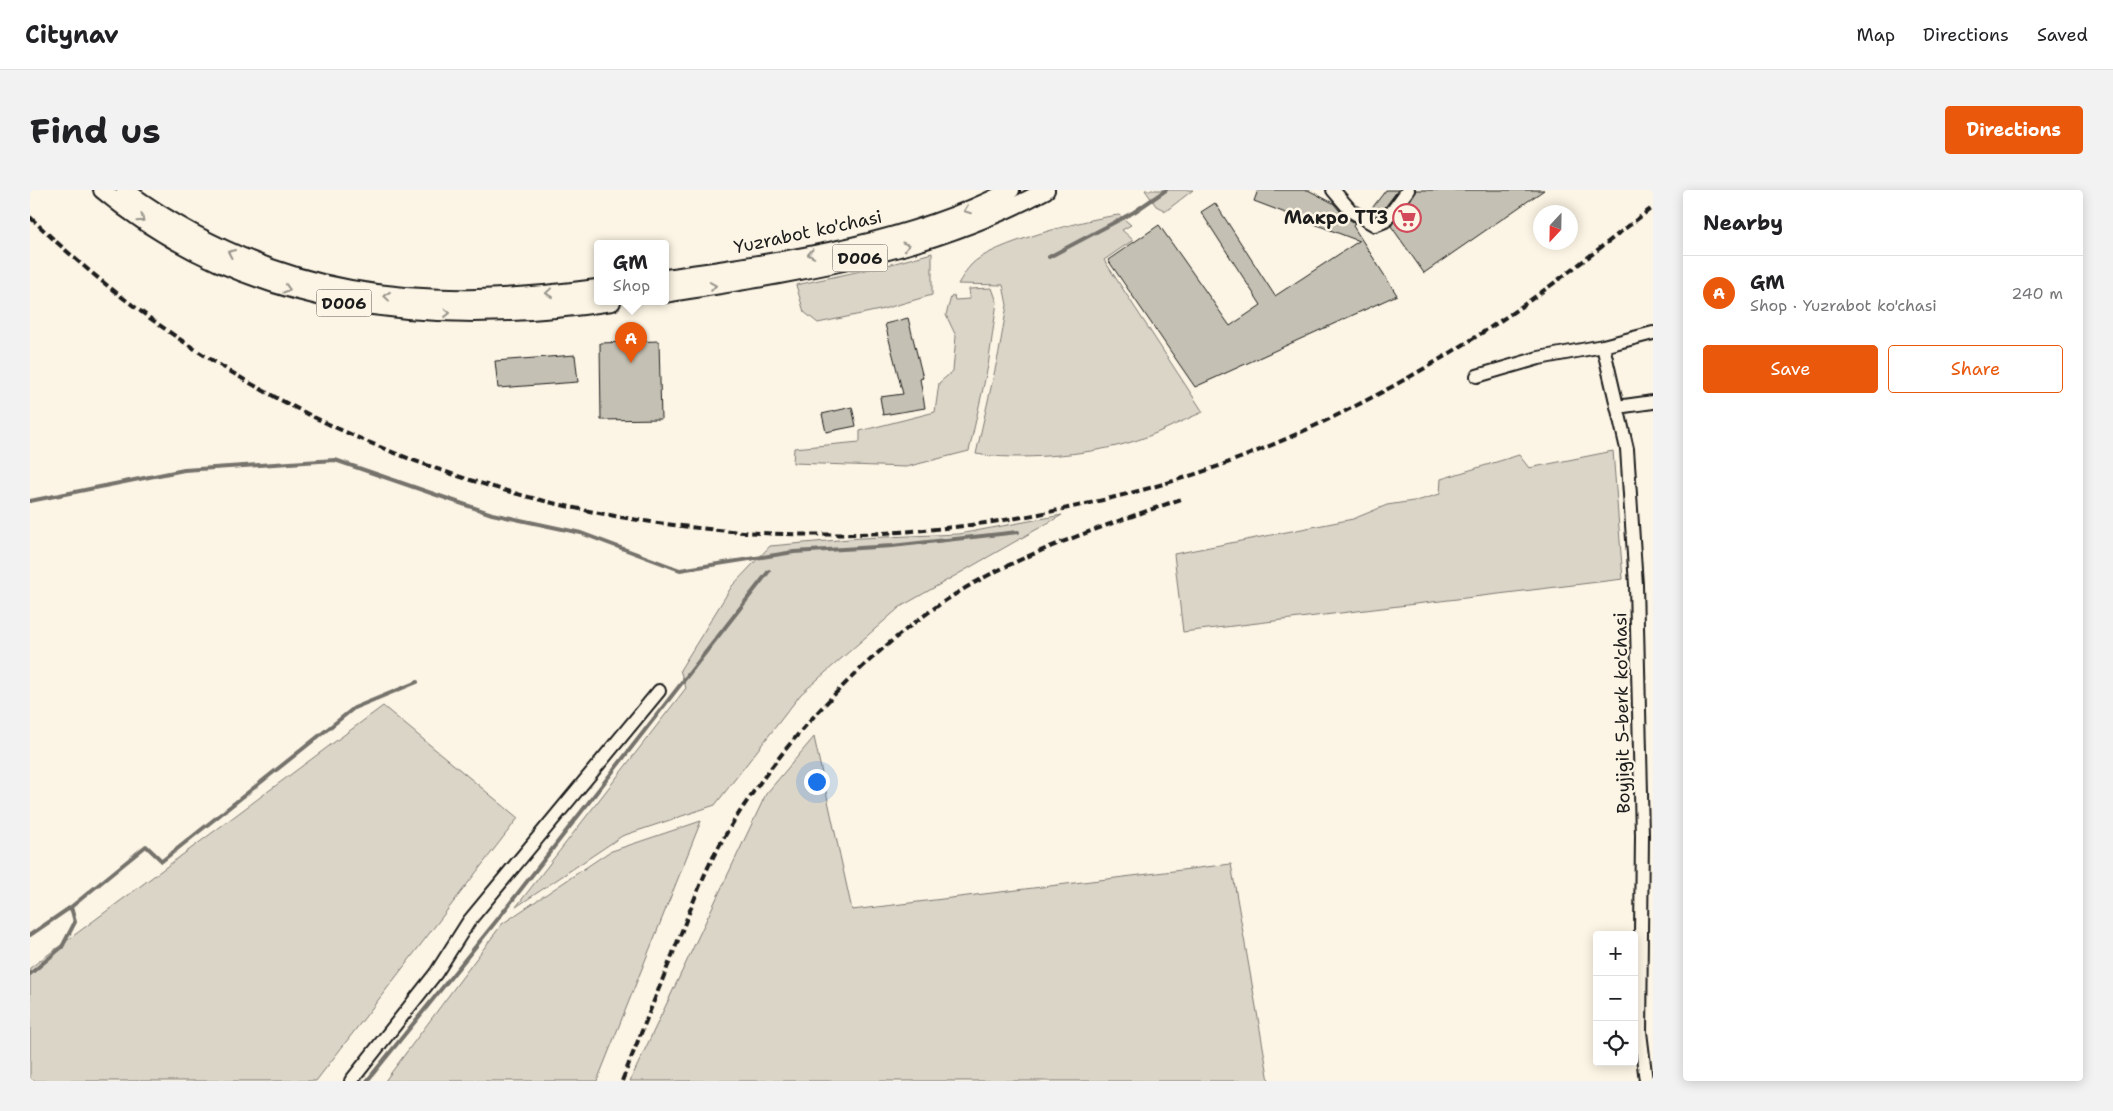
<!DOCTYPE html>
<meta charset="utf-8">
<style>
:root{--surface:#fff;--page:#f2f2f2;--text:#202124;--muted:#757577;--line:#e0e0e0;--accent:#ea580c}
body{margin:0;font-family:"Shantell Sans",sans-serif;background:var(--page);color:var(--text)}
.controls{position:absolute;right:15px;bottom:15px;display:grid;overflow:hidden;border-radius:5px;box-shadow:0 2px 12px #0003}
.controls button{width:45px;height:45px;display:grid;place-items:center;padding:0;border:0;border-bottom:1px solid var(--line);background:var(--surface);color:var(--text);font:25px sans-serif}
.compass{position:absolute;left:1503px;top:15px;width:45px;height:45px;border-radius:50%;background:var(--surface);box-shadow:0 2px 12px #0003;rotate:202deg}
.you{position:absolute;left:786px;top:591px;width:18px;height:18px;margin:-12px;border:4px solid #fff;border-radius:50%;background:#1a73e8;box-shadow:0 0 0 8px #1a73e833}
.badge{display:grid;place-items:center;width:32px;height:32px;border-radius:50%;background:var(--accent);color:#fff;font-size:16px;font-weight:700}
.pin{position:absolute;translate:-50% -41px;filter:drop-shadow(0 1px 2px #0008)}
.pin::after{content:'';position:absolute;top:26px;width:18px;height:15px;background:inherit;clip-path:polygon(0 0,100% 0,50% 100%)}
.popup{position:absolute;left:564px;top:50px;width:75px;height:65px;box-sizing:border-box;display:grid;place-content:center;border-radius:5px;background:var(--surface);filter:drop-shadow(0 1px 4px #0005);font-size:16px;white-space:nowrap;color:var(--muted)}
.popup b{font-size:19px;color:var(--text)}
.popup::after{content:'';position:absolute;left:50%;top:100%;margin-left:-10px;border:10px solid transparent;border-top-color:var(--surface)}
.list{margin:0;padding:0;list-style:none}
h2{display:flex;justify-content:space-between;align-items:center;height:65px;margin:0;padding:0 20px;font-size:21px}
h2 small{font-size:16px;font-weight:400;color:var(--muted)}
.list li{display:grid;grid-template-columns:32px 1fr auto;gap:15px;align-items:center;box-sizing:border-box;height:75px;padding:0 20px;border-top:1px solid var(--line)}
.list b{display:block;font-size:19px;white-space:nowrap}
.list p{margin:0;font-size:16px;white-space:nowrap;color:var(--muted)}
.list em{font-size:16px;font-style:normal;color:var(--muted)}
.actions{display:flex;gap:10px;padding:15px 20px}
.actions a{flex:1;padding:11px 0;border:1px solid var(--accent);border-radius:5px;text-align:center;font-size:18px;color:var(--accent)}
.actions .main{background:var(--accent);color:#fff}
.icon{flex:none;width:28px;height:28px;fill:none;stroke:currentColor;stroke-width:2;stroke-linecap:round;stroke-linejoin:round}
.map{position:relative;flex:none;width:1623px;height:891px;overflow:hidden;border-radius:5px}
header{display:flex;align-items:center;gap:30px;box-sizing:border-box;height:70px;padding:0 25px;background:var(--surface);border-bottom:1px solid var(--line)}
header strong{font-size:24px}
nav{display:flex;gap:28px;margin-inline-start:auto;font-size:18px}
.intro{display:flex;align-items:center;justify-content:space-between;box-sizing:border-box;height:120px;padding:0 30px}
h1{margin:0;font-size:35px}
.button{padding:12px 22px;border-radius:5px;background:var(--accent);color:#fff;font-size:18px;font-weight:700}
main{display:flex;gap:30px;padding:0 30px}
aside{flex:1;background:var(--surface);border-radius:5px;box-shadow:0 2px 12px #0003}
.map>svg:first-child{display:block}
.green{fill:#dbd5c8;stroke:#7c7872}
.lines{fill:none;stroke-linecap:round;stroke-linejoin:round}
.stream{stroke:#75726c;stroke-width:4}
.building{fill:#c4c0b3;stroke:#1c1c1c}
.minor-casing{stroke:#1c1c1c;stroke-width:16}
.major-casing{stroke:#1c1c1c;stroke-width:20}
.minor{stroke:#fcf5e5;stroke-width:12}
.major{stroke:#fcf5e5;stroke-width:16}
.rail{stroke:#1c1c1c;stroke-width:4;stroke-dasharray:8 4;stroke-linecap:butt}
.oneway{stroke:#97938b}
.labels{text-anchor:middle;stroke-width:5;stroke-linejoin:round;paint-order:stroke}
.shield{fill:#fcf5e5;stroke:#5f5d58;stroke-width:1}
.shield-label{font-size:16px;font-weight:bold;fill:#1c1c1c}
.poi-label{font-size:18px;font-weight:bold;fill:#1c1c1c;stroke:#fcf5e5;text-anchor:end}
.street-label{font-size:18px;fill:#1c1c1c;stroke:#fcf5e5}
</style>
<header>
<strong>Citynav</strong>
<nav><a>Map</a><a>Directions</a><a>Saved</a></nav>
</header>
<div class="intro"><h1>Find us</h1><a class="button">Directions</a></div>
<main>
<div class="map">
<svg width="1623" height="891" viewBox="0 0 1623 891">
<rect width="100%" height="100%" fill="#fcf5e5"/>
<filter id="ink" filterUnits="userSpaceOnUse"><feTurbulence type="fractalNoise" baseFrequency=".02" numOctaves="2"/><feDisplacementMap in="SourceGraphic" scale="10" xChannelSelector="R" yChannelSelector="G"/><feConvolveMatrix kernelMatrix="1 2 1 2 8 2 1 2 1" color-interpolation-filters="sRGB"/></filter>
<g filter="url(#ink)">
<path class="green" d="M 1115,0 L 1163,0 L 1136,21 L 1126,16 Z
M 1089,25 L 1101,35 L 1092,40 L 1103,50 L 1074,70 L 1173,222 C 1149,232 1124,246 1098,253 C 1057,265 987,271 946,264 L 969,162 L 977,115 L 973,95 L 928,94 C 932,88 936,80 941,75 C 959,54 1060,28 1089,25 Z
M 902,63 L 902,105 L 850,120 L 788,133 L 774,122 L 766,95 L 854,76 Z
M 962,98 L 967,112 L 958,176 L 939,261 L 876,277 L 763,273 L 764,258 L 830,252 L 830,241 L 905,222 L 909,193 L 923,181 L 926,146 L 916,125 L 921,107 L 924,106 L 925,110 L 940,109 L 939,99 Z
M 1583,261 L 1593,389 L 1153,442 L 1144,364 L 1323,329 L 1357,315 L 1390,310 L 1410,304 L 1411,289 L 1489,265 L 1499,278 Z
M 1032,325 L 870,417 L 771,504 L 685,615 L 592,646 L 486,717 L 656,498 L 650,480 L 702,396 L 740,356 L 831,348 L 929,344 Z
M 353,516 L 488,628 L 286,891 L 0,891 L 0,778 Z
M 784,547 L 822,720 L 1201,674 L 1239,891 L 600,891 L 736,604 Z
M 671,631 L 567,891 L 355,891 L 472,734 L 579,662 Z"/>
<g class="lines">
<path class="stream" d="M 1019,67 L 1104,22 L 1136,0
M 0,311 L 154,280 L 305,270 L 462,324 L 551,343 L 650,380 L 764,362 L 862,356 L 988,342
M 0,745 L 41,717 L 116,656 L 132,671 L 324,518 L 387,492
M 0,784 L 32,757 L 45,732 L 41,717
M 337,891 L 467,730 L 739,381"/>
</g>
<path class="building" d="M 1228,0 L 1278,0 L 1303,13 L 1315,27 L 1325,33 L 1323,36 L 1367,105 L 1165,197 L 1078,70 L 1129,35 L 1200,136 L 1231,115 L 1171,22 L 1185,13 L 1245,106 L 1329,51 L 1224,11 Z
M 1356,0 L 1368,0 L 1350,24 L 1346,26 L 1339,22 Z
M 1386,0 L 1514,0 L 1394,83 L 1361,36 Z
M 878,128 L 893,188 L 890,189 L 895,218 L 853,225 L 850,207 L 873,204 L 855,134 Z
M 629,151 L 631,229 L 571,230 L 570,153 Z
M 545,165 L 548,192 L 468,198 L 465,171 Z
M 822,217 L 826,236 L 796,242 L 792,224 Z"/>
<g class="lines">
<defs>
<path id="minor" d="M 1303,0 L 1321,21 L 1345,35 L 1355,31 L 1378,0
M 1573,156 L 1597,259 L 1606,395 L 1612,645 L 1610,842 L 1616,891
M 1447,186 L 1509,168 L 1573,156 L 1623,143
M 1587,217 L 1623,212
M 321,891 L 406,783 L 439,731 L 629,501"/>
<path id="major" d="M 72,0 C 216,121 403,139 582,112
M 95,0 C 245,109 388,122 567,98
M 635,88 C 752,71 875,55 981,0
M 635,104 C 765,83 899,64 1016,0"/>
</defs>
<use href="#minor" class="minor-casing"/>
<use href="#major" class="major-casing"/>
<use href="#minor" class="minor"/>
<use href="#major" class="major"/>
<path class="rail" d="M 0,27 C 273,293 668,399 1038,318 C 1097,305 1154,290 1210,268 C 1299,233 1384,188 1464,135 C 1519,99 1571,57 1623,17
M 592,891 C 611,843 630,796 649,748 C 662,716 674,681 692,651 C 744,560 836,461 924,405 C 990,363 1078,335 1151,309"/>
</g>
<defs><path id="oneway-chevron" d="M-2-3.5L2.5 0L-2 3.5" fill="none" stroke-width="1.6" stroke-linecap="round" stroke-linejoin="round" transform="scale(1.25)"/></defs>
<g class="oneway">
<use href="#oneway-chevron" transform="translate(937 20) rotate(159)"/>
<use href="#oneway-chevron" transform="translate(111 29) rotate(35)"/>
<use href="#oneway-chevron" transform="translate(876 56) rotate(-16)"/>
<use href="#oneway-chevron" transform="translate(201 63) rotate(-156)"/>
<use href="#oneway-chevron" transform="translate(781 64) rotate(169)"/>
<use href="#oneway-chevron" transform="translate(683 96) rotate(-9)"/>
<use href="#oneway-chevron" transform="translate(257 99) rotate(17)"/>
<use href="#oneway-chevron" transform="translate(519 103) rotate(174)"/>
<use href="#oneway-chevron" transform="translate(357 106) rotate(-174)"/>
<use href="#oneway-chevron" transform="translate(417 123) rotate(1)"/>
</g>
</g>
<defs>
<symbol id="supermarket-ring" viewBox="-11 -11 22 22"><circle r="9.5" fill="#fcf5e5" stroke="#d1495b" stroke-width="1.5"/><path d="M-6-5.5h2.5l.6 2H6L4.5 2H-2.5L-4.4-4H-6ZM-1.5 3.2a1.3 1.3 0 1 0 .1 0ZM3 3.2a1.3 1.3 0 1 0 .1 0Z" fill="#d1495b"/></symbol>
</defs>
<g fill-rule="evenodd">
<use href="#supermarket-ring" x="1361" y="12" width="32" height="32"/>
</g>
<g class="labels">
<g class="shield">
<rect x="802.5" y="54.5" width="55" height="27" rx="4"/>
<rect x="286.5" y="99.5" width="55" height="27" rx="4"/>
</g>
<g class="shield-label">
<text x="830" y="74">D006</text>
<text x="314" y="119">D006</text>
</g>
<g class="poi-label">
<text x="1358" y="34">Макро ТТЗ</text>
</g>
<g class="street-label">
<text transform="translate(778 42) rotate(-12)" y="6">Yuzrabot ko'chasi</text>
<text transform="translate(1592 523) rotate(-91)" y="6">Boyjigit 5-berk ko'chasi</text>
</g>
</g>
</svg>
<div class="controls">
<button>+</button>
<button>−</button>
<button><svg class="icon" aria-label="locate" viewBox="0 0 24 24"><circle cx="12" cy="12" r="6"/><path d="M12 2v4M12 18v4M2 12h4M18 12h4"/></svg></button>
</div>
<svg class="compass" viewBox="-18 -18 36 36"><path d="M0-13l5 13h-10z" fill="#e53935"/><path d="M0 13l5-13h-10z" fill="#757577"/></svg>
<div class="you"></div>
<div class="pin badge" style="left:601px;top:173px">A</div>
<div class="popup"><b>GM</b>Shop</div>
</div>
<aside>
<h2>Nearby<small></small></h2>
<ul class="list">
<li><span class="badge">A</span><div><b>GM</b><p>Shop · Yuzrabot ko'chasi</p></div><em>240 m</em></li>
</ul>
<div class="actions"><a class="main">Save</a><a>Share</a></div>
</aside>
</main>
